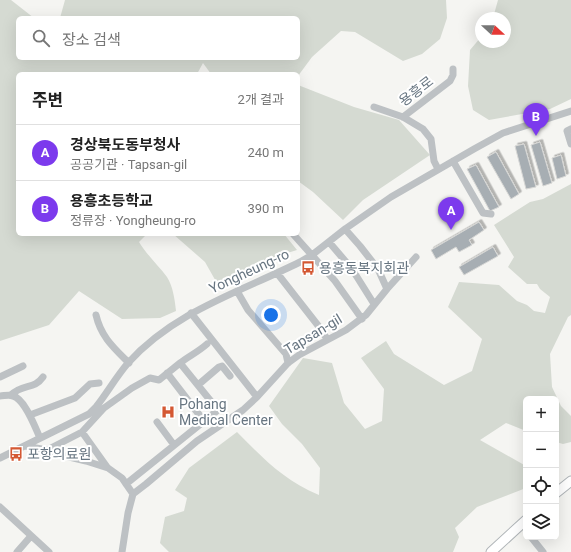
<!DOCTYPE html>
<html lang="ko">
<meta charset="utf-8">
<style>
:root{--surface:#fff;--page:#f2f2f2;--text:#222;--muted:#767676;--line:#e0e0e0;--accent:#7c3aed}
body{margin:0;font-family:Roboto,"Noto Sans KR",sans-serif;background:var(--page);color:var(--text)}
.controls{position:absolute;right:12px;bottom:12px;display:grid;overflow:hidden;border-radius:6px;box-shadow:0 4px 16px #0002}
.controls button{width:36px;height:36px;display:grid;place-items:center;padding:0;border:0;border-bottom:1px solid var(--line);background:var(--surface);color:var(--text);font:20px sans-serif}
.compass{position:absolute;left:475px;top:12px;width:36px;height:36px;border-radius:50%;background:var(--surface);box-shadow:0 4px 16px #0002;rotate:111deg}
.you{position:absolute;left:271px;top:315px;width:14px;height:14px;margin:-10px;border:3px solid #fff;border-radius:50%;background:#1a73e8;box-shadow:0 0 0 6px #1a73e833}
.badge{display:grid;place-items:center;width:26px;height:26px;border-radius:50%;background:var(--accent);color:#fff;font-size:13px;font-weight:700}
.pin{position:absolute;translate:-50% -33px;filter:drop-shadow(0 1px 2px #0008)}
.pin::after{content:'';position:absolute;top:21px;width:14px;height:12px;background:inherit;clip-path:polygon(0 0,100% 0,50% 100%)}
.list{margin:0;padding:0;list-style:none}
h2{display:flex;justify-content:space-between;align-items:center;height:52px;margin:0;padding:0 16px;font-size:17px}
h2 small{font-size:13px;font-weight:400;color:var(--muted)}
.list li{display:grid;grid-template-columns:26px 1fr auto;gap:12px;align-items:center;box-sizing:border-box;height:56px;padding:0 16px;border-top:1px solid var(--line)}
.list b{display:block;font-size:15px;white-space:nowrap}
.list p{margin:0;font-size:13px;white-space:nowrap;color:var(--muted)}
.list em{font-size:13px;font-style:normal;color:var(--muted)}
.icon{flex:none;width:22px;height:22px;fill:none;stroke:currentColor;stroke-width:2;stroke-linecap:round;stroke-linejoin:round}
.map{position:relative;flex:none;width:571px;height:552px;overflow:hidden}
.search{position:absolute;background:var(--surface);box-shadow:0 4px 16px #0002;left:16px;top:16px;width:284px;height:44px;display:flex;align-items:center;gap:10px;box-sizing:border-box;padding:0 14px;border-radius:6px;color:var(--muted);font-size:15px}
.panel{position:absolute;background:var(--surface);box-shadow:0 4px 16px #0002;left:16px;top:72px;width:284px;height:164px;border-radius:6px}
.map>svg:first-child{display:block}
.green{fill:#d5dad2}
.building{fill:#a7aeb3;stroke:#d7d7d5;filter:url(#shadow)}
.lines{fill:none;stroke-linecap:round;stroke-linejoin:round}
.major-casing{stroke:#b0b5b8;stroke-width:11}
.minor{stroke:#bdc1c4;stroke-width:7}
.major{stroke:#fff;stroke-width:9}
.labels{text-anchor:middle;stroke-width:4;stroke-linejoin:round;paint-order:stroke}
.street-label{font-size:14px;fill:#677581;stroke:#fff}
.poi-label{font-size:14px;fill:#677581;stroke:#fff;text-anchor:start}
</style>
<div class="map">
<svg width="571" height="552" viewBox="0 0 571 552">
<defs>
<filter id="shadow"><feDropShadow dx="2.5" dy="-2.5" stdDeviation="0" flood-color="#0004"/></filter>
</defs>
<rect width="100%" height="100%" fill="#f5f5f2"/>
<path class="green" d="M 0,0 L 11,0 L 34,18 L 18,18 L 18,58 L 298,58 L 298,18 L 60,18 L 65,0 L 446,0 L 447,18 L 440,39 L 422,54 L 403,61 L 355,32 L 341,31 L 312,57 L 298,76 L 298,74 L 211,74 L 203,63 L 197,74 L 18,74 L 18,234 L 147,234 L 139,242 C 147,255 158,265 167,277 C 173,286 175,301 176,311 L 160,318 L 122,319 L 79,291 L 49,325 L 0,341 Z
M 498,0 L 571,0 L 571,99 L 550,109 L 489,120 L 473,110 L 468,86 L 470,50 L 481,37 L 481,42 L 505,42 L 505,18 L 493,18 Z
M 298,85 L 354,107 L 399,120 L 430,155 L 363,200 L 343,220 L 313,192 L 298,181 Z
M 571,184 L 571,315 L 568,317 L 550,354 L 552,387 L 561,406 L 571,416 L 571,442 L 563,444 L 556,442 L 556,399 L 526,399 L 526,431 L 506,423 L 480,440 L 526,466 L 526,488 L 477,507 L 455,528 L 459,537 L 453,552 L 169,552 L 160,543 L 165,517 L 184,511 L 187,498 L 175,490 L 189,468 L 237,432 C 263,458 283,480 319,495 L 320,468 L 302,444 L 282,424 L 269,406 L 303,358 L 332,363 L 344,403 L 365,429 L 382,421 L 384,389 L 361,358 L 386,341 L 394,354 L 444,385 L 472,371 L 482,339 L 448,307 L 459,282 L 499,285 L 517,301 L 527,305 L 534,311 L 545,313 L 550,297 L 540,289 L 537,284 L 527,284 L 508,267 L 514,257 L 494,225 L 530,202 L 543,199 Z
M 173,234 L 284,234 L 297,250 C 271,257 243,274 218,285 L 205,262 Z"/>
<path class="building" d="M 540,142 L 552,183 L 543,186 L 531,145 Z
M 524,144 L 536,187 L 526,189 L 515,146 Z
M 496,152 L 519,194 L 511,199 L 487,157 Z
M 561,155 L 566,176 L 557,179 L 552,158 Z
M 476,165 L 499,207 L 490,211 L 467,169 Z
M 479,222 L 484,230 L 469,240 L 472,245 L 459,252 L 456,247 L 436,259 L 431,250 Z
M 493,247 L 498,256 L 464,275 L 459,267 Z"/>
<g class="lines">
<defs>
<path id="major" d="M 556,493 L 571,481
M 491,552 L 526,520"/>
</defs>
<use href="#major" class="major-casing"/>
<path class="minor" d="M 374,107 L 403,117 L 423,129 L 431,139 L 434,161 L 438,169
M 403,117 L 450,81 L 453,75 L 453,69
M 571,129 L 567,131 L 571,144
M 453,161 L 483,213 L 491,214
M 345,229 L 360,246 L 378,269 L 387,289
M 293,234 L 335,281 L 362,319
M 329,242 L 352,269 L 374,304
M 277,273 L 320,328 L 327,339
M 237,291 L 248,310 L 286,354 L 288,363
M 191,313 L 257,397
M 96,315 C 101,337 114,348 129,363
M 180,363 C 189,356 198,352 207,344
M 167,373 L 204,421
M 0,377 L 23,366
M 198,385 L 219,367 L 222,366 L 230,376
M 11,395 C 23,383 34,390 43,377
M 0,396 C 4,396 9,394 13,396 C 25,399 35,427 40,438
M 30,415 L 75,398 L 90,384 L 99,383
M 157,422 L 174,445
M 82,432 L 104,408 L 132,388 L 150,378 L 159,380 L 180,363 L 218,410 L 126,484
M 25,446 L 47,450 L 61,455 L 86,461 L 108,468 L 122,478 L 133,494
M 47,450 L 82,432 L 107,467
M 0,458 L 89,414 L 96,407 C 107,393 116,377 128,363 C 175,311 240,292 300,262 L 312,255 L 345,229 L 391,197 L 474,149 L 503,133 L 571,111
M 0,507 L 49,552
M 531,537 L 543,552
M 17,552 L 31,536
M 122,552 L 128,513 L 133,494 L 146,484 L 197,441 L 243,410 L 257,397 L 288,363 L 299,355 L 346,330 L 366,315 L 387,289 L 416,257"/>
<use href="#major" class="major"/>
</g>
<defs>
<symbol id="bus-bare" viewBox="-9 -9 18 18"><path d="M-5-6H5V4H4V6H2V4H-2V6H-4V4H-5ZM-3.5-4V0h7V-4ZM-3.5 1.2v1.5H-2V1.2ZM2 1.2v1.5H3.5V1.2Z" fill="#d45833" stroke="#fff" stroke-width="2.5" paint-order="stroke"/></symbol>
<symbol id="hospital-bare" viewBox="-9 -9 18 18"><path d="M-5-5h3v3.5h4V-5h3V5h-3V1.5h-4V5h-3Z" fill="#d45833" stroke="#fff" stroke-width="2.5" paint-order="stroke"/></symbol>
</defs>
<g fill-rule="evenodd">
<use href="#bus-bare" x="298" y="258" width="20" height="20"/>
<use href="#hospital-bare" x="158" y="402" width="20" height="20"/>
<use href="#bus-bare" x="6" y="444" width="20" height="20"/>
</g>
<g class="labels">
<g class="street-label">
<text transform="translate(416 91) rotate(-38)" y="5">용흥로</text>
<text transform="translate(249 271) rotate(-25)" y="5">Yongheung-ro</text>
<text transform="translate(313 334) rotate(-31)" y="5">Tapsan-gil</text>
</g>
<g class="poi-label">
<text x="319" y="273">용흥동복지회관</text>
<text x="179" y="409">Pohang<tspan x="179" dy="16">Medical Center</tspan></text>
<text x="27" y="459">포항의료원</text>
</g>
</g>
</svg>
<div class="controls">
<button>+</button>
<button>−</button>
<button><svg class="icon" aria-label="locate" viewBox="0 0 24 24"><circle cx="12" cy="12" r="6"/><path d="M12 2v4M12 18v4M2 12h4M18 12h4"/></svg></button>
<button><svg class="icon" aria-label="layers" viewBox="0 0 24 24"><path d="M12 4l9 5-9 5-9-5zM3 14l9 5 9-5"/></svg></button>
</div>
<svg class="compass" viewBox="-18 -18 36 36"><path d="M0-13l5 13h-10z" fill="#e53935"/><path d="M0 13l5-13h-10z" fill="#767676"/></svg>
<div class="you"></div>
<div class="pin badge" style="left:451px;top:230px">A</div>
<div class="pin badge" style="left:536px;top:136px">B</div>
<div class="search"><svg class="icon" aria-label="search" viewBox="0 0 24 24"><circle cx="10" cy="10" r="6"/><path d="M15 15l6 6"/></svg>장소 검색</div>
<section class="panel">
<h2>주변<small>2개 결과</small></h2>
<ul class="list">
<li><span class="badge">A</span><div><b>경상북도동부청사</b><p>공공기관 · Tapsan-gil</p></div><em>240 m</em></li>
<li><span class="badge">B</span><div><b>용흥초등학교</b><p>정류장 · Yongheung-ro</p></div><em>390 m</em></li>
</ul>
</section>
</div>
